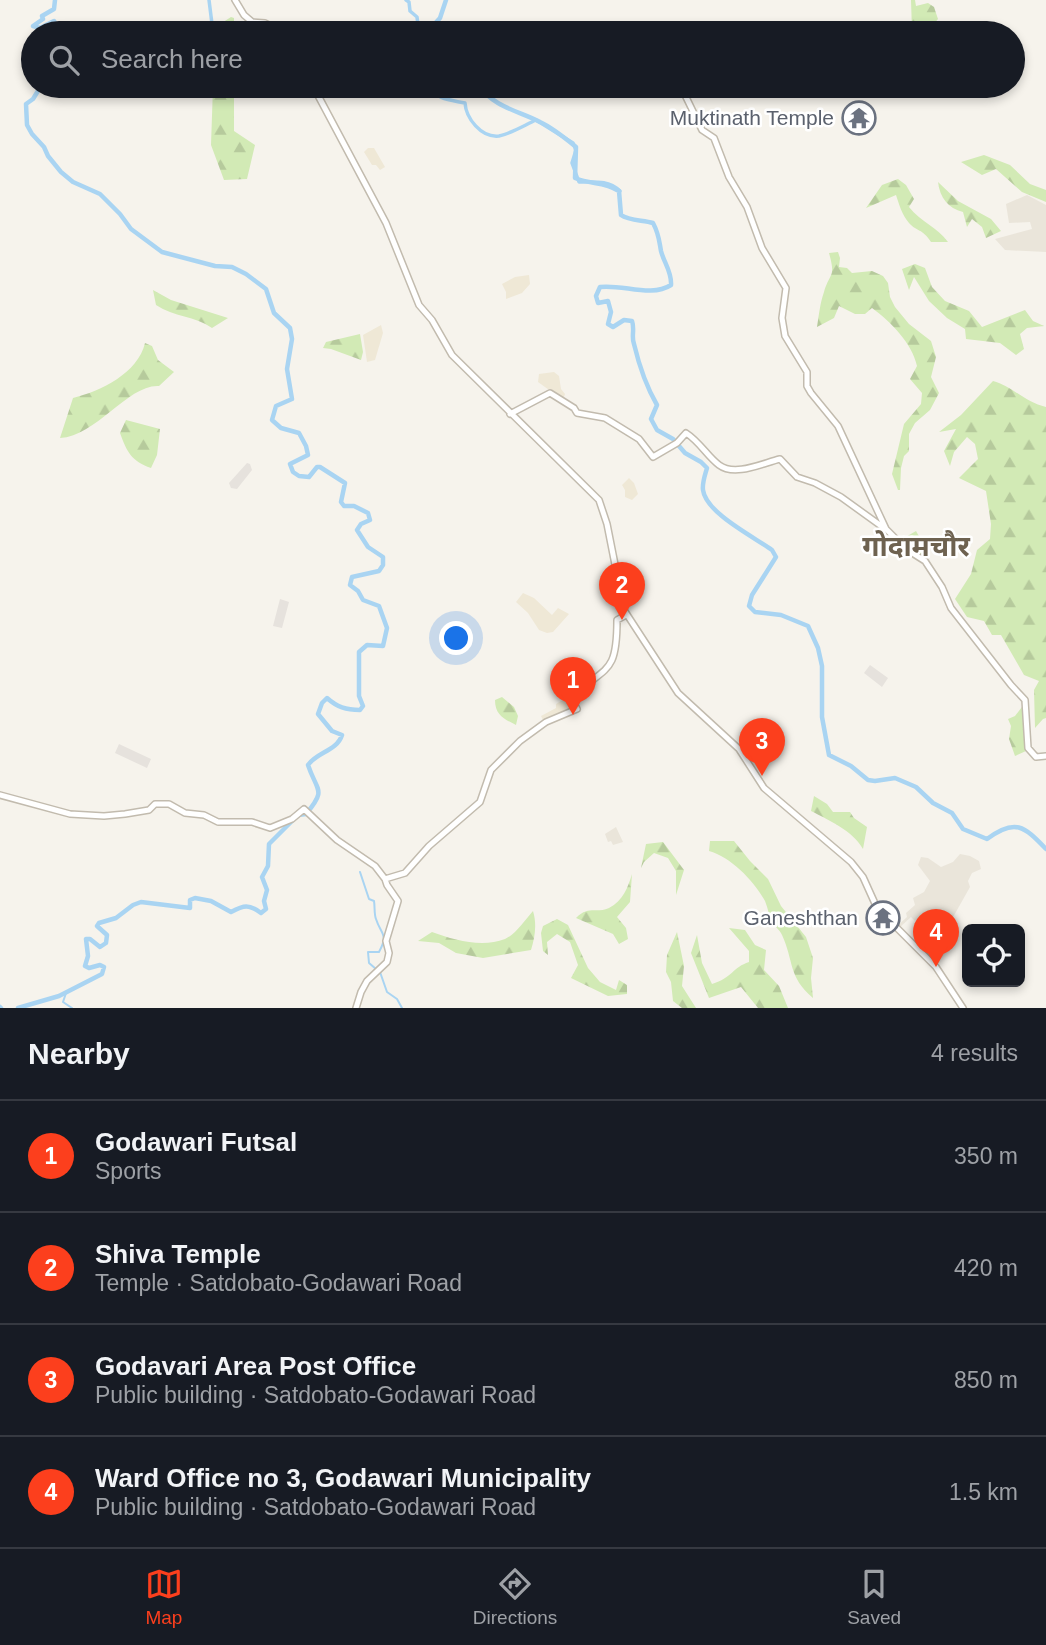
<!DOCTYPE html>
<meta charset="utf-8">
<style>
:root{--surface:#171b24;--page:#242831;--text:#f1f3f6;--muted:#9ea1a6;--line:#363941;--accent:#fc3f1d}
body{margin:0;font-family:Arial,"Noto Sans Devanagari",sans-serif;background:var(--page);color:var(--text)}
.controls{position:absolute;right:21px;bottom:21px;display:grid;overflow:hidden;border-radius:10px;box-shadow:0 4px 10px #0003}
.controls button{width:63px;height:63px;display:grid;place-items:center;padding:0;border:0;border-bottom:2px solid var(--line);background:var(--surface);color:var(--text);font:35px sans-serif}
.you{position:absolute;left:457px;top:639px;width:24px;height:24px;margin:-18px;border:5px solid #fff;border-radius:50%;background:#1a73e8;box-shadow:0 0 0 10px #1a73e833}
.badge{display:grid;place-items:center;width:46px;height:46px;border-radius:50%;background:var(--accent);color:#fff;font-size:23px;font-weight:700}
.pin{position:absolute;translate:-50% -58px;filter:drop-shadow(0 2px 4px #0008)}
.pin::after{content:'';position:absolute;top:37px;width:24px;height:21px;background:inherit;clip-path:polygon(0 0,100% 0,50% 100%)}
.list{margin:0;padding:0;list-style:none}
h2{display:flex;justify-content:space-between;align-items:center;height:91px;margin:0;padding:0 28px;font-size:30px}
h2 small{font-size:23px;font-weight:400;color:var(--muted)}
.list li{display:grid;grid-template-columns:46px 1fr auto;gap:21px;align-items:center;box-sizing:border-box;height:112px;padding:0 28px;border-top:2px solid var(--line)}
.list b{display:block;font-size:26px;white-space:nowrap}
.list p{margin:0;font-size:23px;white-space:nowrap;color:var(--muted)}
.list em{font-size:23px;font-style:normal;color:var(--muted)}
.icon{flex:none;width:38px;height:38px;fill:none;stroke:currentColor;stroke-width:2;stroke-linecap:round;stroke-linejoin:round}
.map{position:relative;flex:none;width:1046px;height:1008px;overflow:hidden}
.search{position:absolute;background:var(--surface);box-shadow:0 4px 10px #0003;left:21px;right:21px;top:21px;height:77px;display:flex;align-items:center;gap:18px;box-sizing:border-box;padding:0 24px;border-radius:38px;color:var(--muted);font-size:26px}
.sheet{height:539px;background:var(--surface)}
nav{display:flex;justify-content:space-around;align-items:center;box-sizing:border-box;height:98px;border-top:2px solid var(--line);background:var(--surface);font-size:19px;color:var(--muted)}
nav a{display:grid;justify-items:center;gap:4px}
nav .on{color:var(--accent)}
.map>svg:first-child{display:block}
.residential{fill:#eae5da}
.industrial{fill:#e6e2dd}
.education{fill:#efe8d6}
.forest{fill:url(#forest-firs)}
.park{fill:#d2eab5}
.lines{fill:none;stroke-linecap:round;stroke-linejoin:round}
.stream{stroke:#a9d4f2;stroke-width:2}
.canal{stroke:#a9d4f2;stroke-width:3.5}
.river{stroke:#a9d4f2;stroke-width:4.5}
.minor-casing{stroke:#c2bbae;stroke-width:8}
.minor{stroke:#fff;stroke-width:5}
.labels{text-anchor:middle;stroke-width:5;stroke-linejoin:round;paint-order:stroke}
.worship-label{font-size:21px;fill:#5b616d;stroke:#fff;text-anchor:end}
.district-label{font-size:28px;font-weight:bold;fill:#6e6250;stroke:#fff}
</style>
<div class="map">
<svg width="1046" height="1008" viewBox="0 0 1046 1008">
<defs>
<pattern id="forest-firs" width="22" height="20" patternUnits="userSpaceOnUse" patternTransform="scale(1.75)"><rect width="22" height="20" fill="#d2eab5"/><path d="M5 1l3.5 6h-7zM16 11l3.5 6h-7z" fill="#b6ca9c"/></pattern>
</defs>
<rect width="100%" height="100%" fill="#f6f3ec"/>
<path class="residential" d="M 1027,195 L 1046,205 L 1046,252 L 1005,250 L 995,239 L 1032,229 L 1030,222 L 1009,223 L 1006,204 Z
M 616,827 L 623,842 L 613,845 L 611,841 L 608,842 L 605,834 Z
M 960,854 L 970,856 L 979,861 L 981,869 L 972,873 L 968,881 L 970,887 L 952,919 L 946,926 L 922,914 L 915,921 L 911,917 L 898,929 L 896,927 L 907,917 L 906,913 L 915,905 L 913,898 L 924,892 L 930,881 L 918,865 L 921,857 L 928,858 L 941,867 L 953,862 Z"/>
<path class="industrial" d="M 247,463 L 250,464 L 252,470 L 237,489 L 231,488 L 229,483 Z
M 280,599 L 289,602 L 282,628 L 273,626 Z
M 870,665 L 888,678 L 882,687 L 864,673 Z
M 119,744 L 151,759 L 147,768 L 115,753 Z"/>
<path class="education" d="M 368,148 L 374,148 L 385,167 L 380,170 L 376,165 L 372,165 L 364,152 Z
M 529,275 L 530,284 L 522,293 L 506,299 L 506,292 L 502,284 L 515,277 Z
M 381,325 L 383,333 L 375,360 L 367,362 L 363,335 Z
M 554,372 L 559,376 L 561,389 L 565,394 L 563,400 L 538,382 L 539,374 Z
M 629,478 L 634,483 L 638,494 L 632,500 L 625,497 L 625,490 L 622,485 Z
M 884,532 L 889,540 L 893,538 L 897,547 L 883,553 L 874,538 Z
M 523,593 L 534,598 L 552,615 L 558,608 L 569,614 L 553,632 L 547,633 L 539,630 L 528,613 L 516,602 Z
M 570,699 L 576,709 L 544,722 L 541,716 L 556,708 L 556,704 L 561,701 Z"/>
<path class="forest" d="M 911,0 L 915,0 L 916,6 L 928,3 L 934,7 L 938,19 L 926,33 L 914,33 L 912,31 Z
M 231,17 L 234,18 L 234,33 L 214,33 L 214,28 Z
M 213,86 L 234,86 L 234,131 L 255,145 L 247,179 L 224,180 L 211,145 Z
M 984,155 L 1010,165 L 1030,184 L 1046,190 L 1046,202 L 1022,192 L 996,169 L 982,175 L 961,162 Z
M 898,179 L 906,185 L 914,199 L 909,207 C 921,222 937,227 948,242 L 931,242 C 922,228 917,232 909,223 C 902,215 899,204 896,195 L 866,208 L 882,185 Z
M 938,182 L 958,201 L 991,219 L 1001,231 L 986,238 L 982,227 L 972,219 L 967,227 L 963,212 C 948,208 940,198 938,182 Z
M 838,252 L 840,258 L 839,267 L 847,268 L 852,273 L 872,271 L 883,276 L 888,283 L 890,297 L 895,307 L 909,324 L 931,341 L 936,357 L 931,377 L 939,393 L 930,410 L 915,423 L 909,434 L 909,451 L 904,456 L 901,468 L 900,490 L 898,490 L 892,474 L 904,424 L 921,404 L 922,393 L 910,379 L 917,366 C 912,343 891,322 872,308 L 865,314 L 855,314 L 839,306 L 834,318 L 817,327 C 819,315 820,303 824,292 C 830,272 836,278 829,253 Z
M 915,264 L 925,268 L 932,287 L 945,301 L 969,311 L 982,327 L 1025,310 L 1033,321 L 1044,326 L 1027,328 L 1020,334 L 1024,349 L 1016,355 L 1000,343 L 966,339 L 965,329 L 947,318 L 929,301 L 914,277 L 909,290 L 902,269 Z
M 153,290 L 171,300 L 228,318 L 212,328 C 195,316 174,317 156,305 Z
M 360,334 L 363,352 L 361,360 L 331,349 L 323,348 L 326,342 Z
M 145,343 L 152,346 L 158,360 L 174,372 L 159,386 C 128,384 97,436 60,438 L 73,398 C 101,391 138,373 145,343 Z
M 993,381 C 1012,386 1026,403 1046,407 L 1046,718 L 1043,719 L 1035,728 L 1034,690 L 1039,681 L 1024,675 L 1001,635 L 992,635 L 984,621 L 967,617 L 955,599 L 971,574 L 977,550 L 990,539 L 991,524 L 986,491 L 959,478 L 978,459 L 975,444 L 967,437 L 954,452 L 950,466 L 944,451 L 956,429 L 939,432 L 961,415 Z
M 126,420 L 160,429 L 157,455 L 151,468 C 131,461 127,452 120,433 Z
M 502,697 L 514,707 L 518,716 L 516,725 C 504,719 495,715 495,700 Z
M 1025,703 L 1026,751 L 1015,756 L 1009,739 L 1011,726 L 1008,719 L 1015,716 Z
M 814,796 L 827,804 L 833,812 L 850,812 L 854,818 L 867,827 L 863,849 C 852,830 830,821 811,811 Z
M 710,841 L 734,841 L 750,861 L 768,879 L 781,906 L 806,937 L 813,958 L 811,978 L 813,998 C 788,977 794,961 782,935 C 780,930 775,927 772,922 C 769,916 768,908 765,901 C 754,881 731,857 709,851 Z
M 663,842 L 684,870 L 676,895 L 676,871 L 668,858 L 654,853 L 644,862 L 641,868 L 646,844 Z
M 632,874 L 630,902 L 617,917 L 626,928 L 628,939 L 619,944 L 613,934 L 576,918 C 589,905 596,914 609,908 C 623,901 628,887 632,874 Z
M 533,911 C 537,924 535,937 531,950 L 483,958 L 456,953 L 439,943 L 418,941 L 432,932 C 454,940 482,948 505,939 C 516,934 525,920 533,911 Z
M 557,919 L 568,925 L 588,968 L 600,982 L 616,990 L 619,980 L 627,985 L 627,994 L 608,996 L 571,978 L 578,965 L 570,942 L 557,934 L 547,942 L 548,955 L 543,951 L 541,933 L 543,926 Z
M 729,928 L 745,930 L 755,945 L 766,950 L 764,970 L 779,986 L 788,1008 L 758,1008 L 741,987 L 709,998 L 691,953 L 697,935 L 702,963 L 712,984 C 732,978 733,967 749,962 L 749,951 Z
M 677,932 L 684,966 L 682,986 L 696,1008 L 682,1008 L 673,1001 L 671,982 L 666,972 L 667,955 Z"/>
<path class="park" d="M 916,531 L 928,552 L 918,557 L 904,538 Z"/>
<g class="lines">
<path class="stream" d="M 360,872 L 369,899 L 374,901 C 375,907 374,914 376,919 C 381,935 389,934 379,952 L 368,952 L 369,963 L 376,969
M 380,972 L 387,992 L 397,999 L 402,1008
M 66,993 L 63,1002 L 72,1008"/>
<path class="canal" d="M 209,0 L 212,24 L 220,26 L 218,33
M 406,0 L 409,2 L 410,11 L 417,17 L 419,33
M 430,86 C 436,100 451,100 465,103 C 466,118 481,138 499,136 C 510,134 525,125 536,120 L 573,143 L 576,150 L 572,163 L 579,182 C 595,182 608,180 620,191"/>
<path class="river" d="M 54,33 L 57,26 L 54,21 L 40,28 L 33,26 L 43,19 L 42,16 L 54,9 L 55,0
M 419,33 L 419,27 L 430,29 L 440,18 L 446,0
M 480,86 C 493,107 519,111 540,122 C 553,128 565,138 576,147 L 575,178 C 592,185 603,181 619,191 L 621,215 C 629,221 643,220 653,223 C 659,234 659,240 661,251 C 664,263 672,272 671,285 C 651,298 623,284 600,287 L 596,296 L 598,303 L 608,301 L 611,312 L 608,324 L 613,327 L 624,320 L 632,321 C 635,329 631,337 634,344 C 639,365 646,386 657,405 L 651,419 L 657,430 L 673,439 L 685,453 L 701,462 L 707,468 C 705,475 702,483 703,490 C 706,513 754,537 772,550 L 776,557 L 752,595 L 749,606 L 755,612 L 781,615 L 808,626 L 818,648 L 822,666 L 822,717 L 829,755 L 851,766 L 868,780 L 875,781 L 895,778 L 916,787 L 933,803 L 952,813 L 963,829 L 987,839 C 1015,818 1024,826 1046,849
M 0,1007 L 1,1008
M 18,1008 L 59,996 L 102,974 L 104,967 L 100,965 L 89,968 L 85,966 L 88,956 L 86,939 L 90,939 L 100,947 L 106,943 L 107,935 L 97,926 L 99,923 L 116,918 L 133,905 L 141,902 L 190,908 L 190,900 L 195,898 L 211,901 L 231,912 C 244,905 249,904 261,913 L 266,909 L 264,901 L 267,890 L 262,877 L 268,866 L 269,844 L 298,815 L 306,814 C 327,789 317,792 308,765 C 317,752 337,751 342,735 L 332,731 L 318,714 L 322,703 L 327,698 C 337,707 346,710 360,710 L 363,706 L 359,696 L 359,652 L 367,645 L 383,646 L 387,628 L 379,606 L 363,600 L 358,591 L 350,585 L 352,577 L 379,571 L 383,565 L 383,557 L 368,547 L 357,530 L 361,524 L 370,520 L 368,513 L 354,506 L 344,506 L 341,502 L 345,483 L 320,467 L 317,467 L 309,477 L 299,476 L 293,472 L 290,464 L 308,455 L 306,446 L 299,433 L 281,428 L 272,420 L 276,406 L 292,399 L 287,369 L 292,339 L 290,328 L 274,313 L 266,289 L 246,274 L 232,267 L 215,266 L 162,252 L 131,229 L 120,214 L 100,194 L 73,182 L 61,172 L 48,156 L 44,147 L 32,134 L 27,125 L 26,104 L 33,99 L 41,86"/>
<defs>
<path id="minor" d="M 235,0 L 244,15 L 265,33
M 252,22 L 265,23 L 284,33
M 530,33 L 540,31 L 604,33
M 313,86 L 386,223 L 419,305 L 432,320 L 452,355 L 599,500 L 607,524 L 624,610 L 678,693 L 739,749 L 764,788 L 851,862 L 863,877 L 877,908 L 936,967 L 963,1008
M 665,86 L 685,95 L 702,130 L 714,138 L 729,177 L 747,207 L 762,248 L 786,288 L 782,318 L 785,336 L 807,372 L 807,386 L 811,393 L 838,426 L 886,529 L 906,549 L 925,561 L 942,587 L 951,608 L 1011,685 L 1025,700 L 1028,748 L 1036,757 L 1046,756
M 510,414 L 550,393 L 574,408 L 577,413 L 605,418 L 639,439 L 653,457 L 677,443 L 686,433 C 700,442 707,456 719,465 C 735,477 763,463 780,459 L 797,477 L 815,483 L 841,497 L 884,528
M 0,795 L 70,814 L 104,816 L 125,814 L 149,810 L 155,804 L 169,804 L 185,813 L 204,815 L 218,822 L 252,822 L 270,828 L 292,819 L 304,809 L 337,840 L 375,866 L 385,879
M 356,1008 L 361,992 L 367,981 L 387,962 L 389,953 L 386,941 L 398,901 L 387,885 L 385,879 L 405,873 L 429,846 L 480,802 L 491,770 L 520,741 L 546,722 L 577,709 L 571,698 C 606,665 617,676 617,620 L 626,615"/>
</defs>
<use href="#minor" class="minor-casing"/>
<use href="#minor" class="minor"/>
</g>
<defs>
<symbol id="temple-ring" viewBox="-11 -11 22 22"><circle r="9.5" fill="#fff" stroke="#6b7280" stroke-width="1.5"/><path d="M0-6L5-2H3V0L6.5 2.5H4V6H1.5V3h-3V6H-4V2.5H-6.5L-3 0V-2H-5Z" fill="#6b7280"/></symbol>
</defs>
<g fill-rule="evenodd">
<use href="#temple-ring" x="840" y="99" width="38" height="38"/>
<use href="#temple-ring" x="864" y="899" width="38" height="38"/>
</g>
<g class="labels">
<g class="worship-label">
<text x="834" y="125">Muktinath Temple</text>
<text x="858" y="925">Ganeshthan</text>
</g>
<g class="district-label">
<text x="916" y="556">गोदामचौर</text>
</g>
</g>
</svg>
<div class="controls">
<button><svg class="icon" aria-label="locate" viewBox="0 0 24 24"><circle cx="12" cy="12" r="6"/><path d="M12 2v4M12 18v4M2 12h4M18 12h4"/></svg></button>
</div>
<div class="you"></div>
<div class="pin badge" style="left:573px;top:715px">1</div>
<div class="pin badge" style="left:622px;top:620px">2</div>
<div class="pin badge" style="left:762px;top:776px">3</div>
<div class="pin badge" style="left:936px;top:967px">4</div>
<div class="search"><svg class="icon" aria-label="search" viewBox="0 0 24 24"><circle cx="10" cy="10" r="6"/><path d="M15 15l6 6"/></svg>Search here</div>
</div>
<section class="sheet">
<h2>Nearby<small>4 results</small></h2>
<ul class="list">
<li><span class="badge">1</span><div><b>Godawari Futsal</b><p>Sports</p></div><em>350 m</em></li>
<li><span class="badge">2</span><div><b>Shiva Temple</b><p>Temple · Satdobato-Godawari Road</p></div><em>420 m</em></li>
<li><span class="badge">3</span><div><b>Godavari Area Post Office</b><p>Public building · Satdobato-Godawari Road</p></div><em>850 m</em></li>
<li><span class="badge">4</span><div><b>Ward Office no 3, Godawari Municipality</b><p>Public building · Satdobato-Godawari Road</p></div><em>1.5 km</em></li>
</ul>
</section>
<nav>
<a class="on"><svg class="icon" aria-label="map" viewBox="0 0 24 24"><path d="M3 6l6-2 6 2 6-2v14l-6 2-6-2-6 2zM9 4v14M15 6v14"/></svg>Map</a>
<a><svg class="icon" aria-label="directions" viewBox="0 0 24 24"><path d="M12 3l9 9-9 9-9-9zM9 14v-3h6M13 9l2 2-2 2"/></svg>Directions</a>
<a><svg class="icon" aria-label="saved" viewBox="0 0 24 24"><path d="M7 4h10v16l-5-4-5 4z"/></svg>Saved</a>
</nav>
